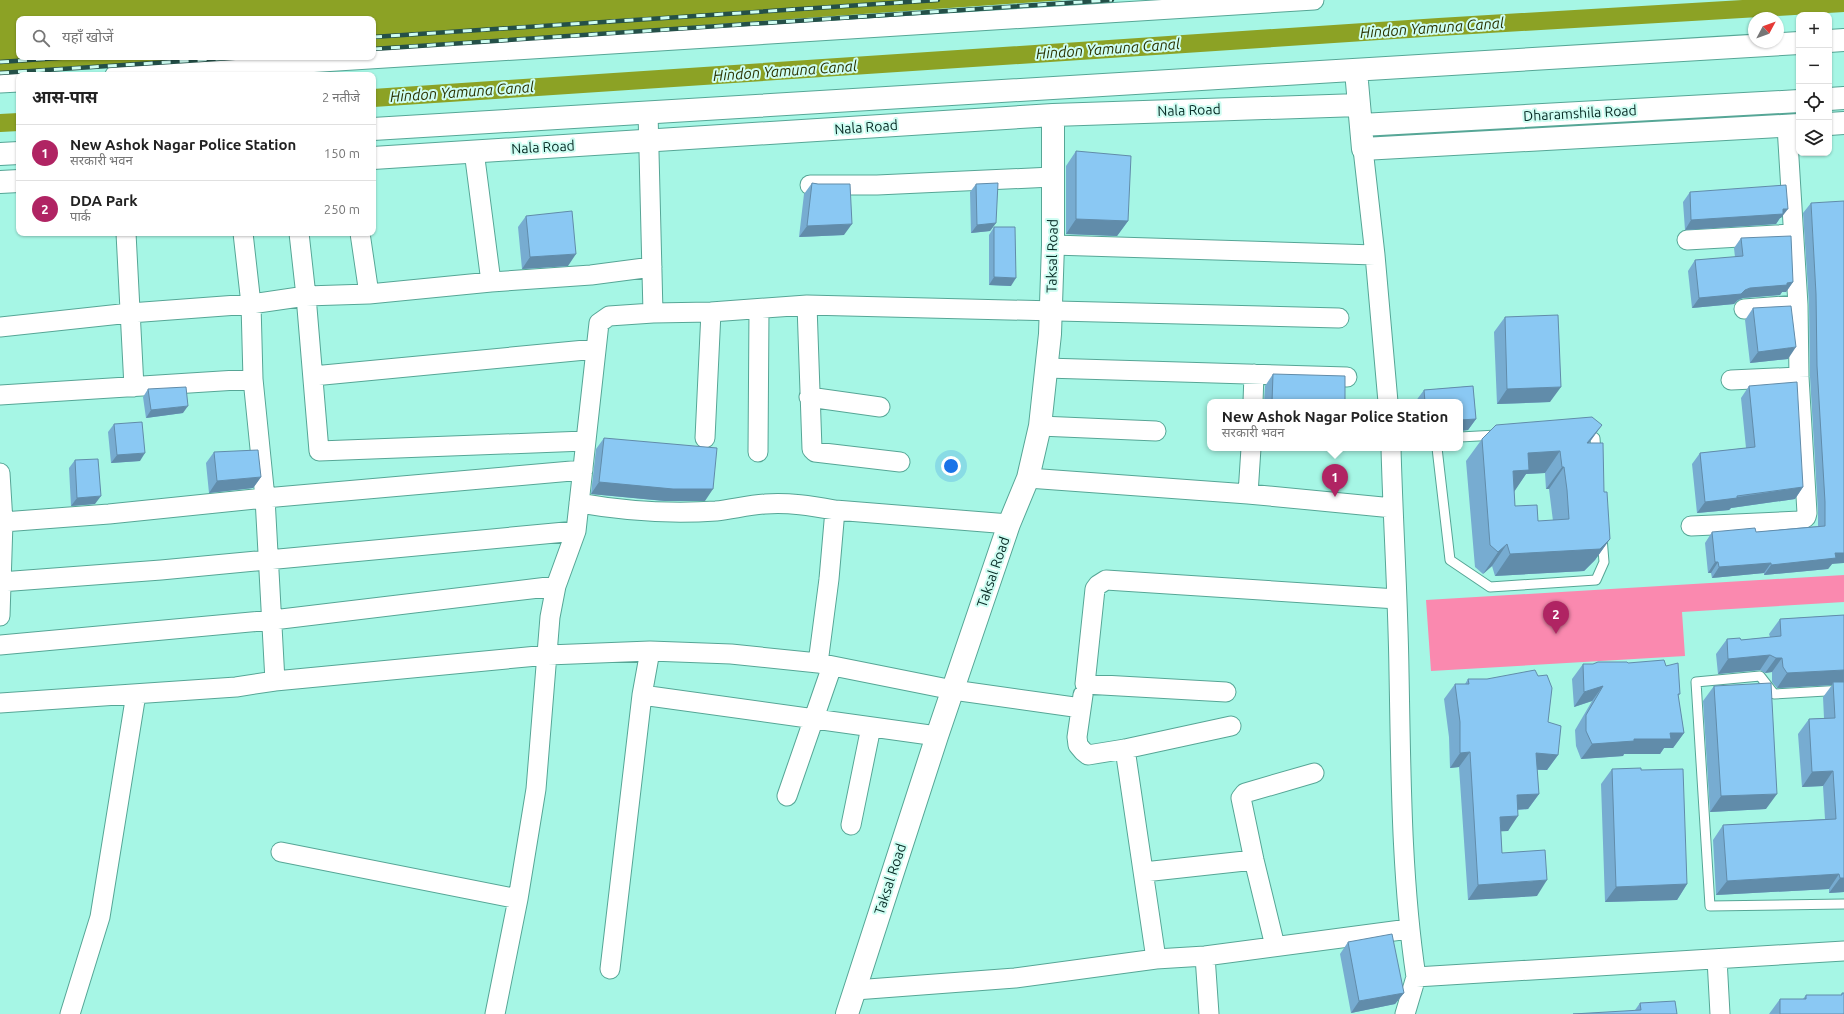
<!DOCTYPE html>
<html lang="hi">
<meta charset="utf-8">
<style>
:root{--surface:#fff;--page:#f2f2f2;--text:#222;--muted:#767676;--line:#e0e0e0;--accent:#b02463}
body{margin:0;font-family:Ubuntu,"Noto Sans Devanagari",sans-serif;background:var(--page);color:var(--text)}
.controls{position:absolute;right:12px;top:12px;display:grid;overflow:hidden;border-radius:8px;box-shadow:0 1px 3px #0004}
.controls button{width:36px;height:36px;display:grid;place-items:center;padding:0;border:0;border-bottom:1px solid var(--line);background:var(--surface);color:var(--text);font:20px sans-serif}
.compass{position:absolute;left:1748px;top:12px;width:36px;height:36px;border-radius:50%;background:var(--surface);box-shadow:0 1px 3px #0004;rotate:49deg}
.you{position:absolute;left:951px;top:466px;width:14px;height:14px;margin:-10px;border:3px solid #fff;border-radius:50%;background:#1a73e8;box-shadow:0 0 0 6px #1a73e833}
.badge{display:grid;place-items:center;width:26px;height:26px;border-radius:50%;background:var(--accent);color:#fff;font-size:13px;font-weight:700}
.pin{position:absolute;translate:-50% -33px;filter:drop-shadow(0 1px 2px #0008)}
.pin::after{content:'';position:absolute;top:21px;width:14px;height:12px;background:inherit;clip-path:polygon(0 0,100% 0,50% 100%)}
.popup{position:absolute;left:1207px;top:399px;width:256px;height:52px;box-sizing:border-box;display:grid;place-content:center;border-radius:8px;background:var(--surface);filter:drop-shadow(0 1px 3px #0005);font-size:13px;white-space:nowrap;color:var(--muted)}
.popup b{font-size:15px;color:var(--text)}
.popup::after{content:'';position:absolute;left:50%;top:100%;margin-left:-8px;border:8px solid transparent;border-top-color:var(--surface)}
.list{margin:0;padding:0;list-style:none}
h2{display:flex;justify-content:space-between;align-items:center;height:52px;margin:0;padding:0 16px;font-size:17px}
h2 small{font-size:13px;font-weight:400;color:var(--muted)}
.list li{display:grid;grid-template-columns:26px 1fr auto;gap:12px;align-items:center;box-sizing:border-box;height:56px;padding:0 16px;border-top:1px solid var(--line)}
.list b{display:block;font-size:15px;white-space:nowrap}
.list p{margin:0;font-size:13px;white-space:nowrap;color:var(--muted)}
.list em{font-size:13px;font-style:normal;color:var(--muted)}
.icon{flex:none;width:22px;height:22px;fill:none;stroke:currentColor;stroke-width:2;stroke-linecap:round;stroke-linejoin:round}
.map{position:relative;flex:none;width:1844px;height:1014px;overflow:hidden}
.search{position:absolute;background:var(--surface);box-shadow:0 1px 3px #0004;left:16px;top:16px;width:360px;height:44px;display:flex;align-items:center;gap:10px;box-sizing:border-box;padding:0 14px;border-radius:8px;color:var(--muted);font-size:15px}
.panel{position:absolute;background:var(--surface);box-shadow:0 1px 3px #0004;left:16px;top:72px;width:360px;height:164px;border-radius:8px}
.map>svg:first-child{display:block}
.green{fill:#fa89af}
.water{fill:#8ca225}
.lines{fill:none;stroke-linecap:round;stroke-linejoin:round}
.canal{stroke:#8ca225;stroke-width:18}
.lane-casing{stroke:#56a696;stroke-width:11}
.street-casing{stroke:#56a696;stroke-width:21}
.secondary-casing{stroke:#56a696;stroke-width:24}
.lane{stroke:#fff;stroke-width:9}
.street{stroke:#fff;stroke-width:19}
.secondary{stroke:#fff;stroke-width:22}
.rail-casing{stroke:#245048;stroke-width:4.5}
.rail{stroke:#cefdf2;stroke-width:3;stroke-dasharray:9;stroke-linecap:butt}
.wall{fill:#77acd1;fill-rule:evenodd}
.shaded-wall{fill:#618caa}
.building{fill:#8ac8f3;stroke:#618caa;fill-rule:evenodd}
.labels{text-anchor:middle;stroke-width:4;stroke-linejoin:round;paint-order:stroke}
.street-label{font-size:14px;fill:#052923;stroke:#cefdf2}
.water-label{font-size:15px;font-style:italic;fill:#2b3301;stroke:#cefdf2}
</style>
<div class="map">
<svg width="1844" height="1014" viewBox="0 0 1844 1014">
<rect width="100%" height="100%" fill="#a6f6e5"/>
<path class="green" d="M 1844,575 L 1844,602 L 1682,612 L 1685,656 L 1431,671 L 1426,600 Z"/>
<path class="water" d="M 0,0 L 1065,0 L 373,48 L 373,19 L 19,19 L 19,57 L 238,57 L 0,72 Z"/>
<g class="lines">
<path class="canal" d="M 373,98 L 1439,27 L 1844,3
M 0,123 L 19,122"/>
<defs>
<path id="lane" d="M 1585,431 L 1595,438 L 1596,454
M 1460,437 L 1497,435
M 1437,448 L 1450,560 L 1490,587 L 1596,580 L 1604,562 L 1602,537
M 1844,690 L 1774,694 L 1760,676 L 1696,682 L 1710,906 L 1844,904"/>
<path id="street" d="M 115,75 L 1314,0
M 0,83 L 19,82
M 1363,149 L 1375,255 L 1388,402
M 474,151 L 491,282
M 810,185 L 877,185 L 1052,177
M 126,233 L 134,387
M 243,233 L 251,304 L 253,379 L 265,498 L 275,681
M 299,233 L 306,296 L 319,451 L 585,441
M 360,233 L 369,294
M 1687,240 L 1792,234
M 1053,245 L 1375,255
M 807,305 L 812,449 L 815,452 L 900,462
M 1744,309 L 1798,305
M 653,313 L 711,312 L 807,305 L 1339,318
M 0,327 L 130,313 L 251,304 L 306,296 L 369,294 L 491,282 L 591,275 L 652,267
M 1046,368 L 1347,377
M 313,376 L 596,349
M 1731,380 L 1799,377
M 0,395 L 253,379
M 809,397 L 880,407
M 1253,402 L 1254,374
M 1040,426 L 1156,431
M 705,438 L 711,312
M 1391,448 C 1393,523 1398,597 1399,672 C 1401,774 1401,876 1416,977 L 1844,951
M 758,452 L 759,310
M 0,473 L 3,522 L 0,616
M 1028,478 L 1248,494 L 1393,508
M 1248,494 L 1251,448
M 579,503 C 624,511 671,514 716,511 C 733,509 749,505 765,504 C 788,502 812,506 835,510 L 1009,524
M 3,522 L 109,514 L 265,498 L 583,470
M 1691,526 L 1800,521 L 1806,517 L 1807,513 L 1799,377 L 1798,305 L 1787,126
M 0,582 L 161,570 L 576,531
M 0,645 L 273,620 L 556,586
M 650,651 L 731,654 L 818,663 L 953,690 L 1081,708
M 818,663 L 829,579 L 835,510
M 1226,692 L 1085,684 L 1095,589 L 1098,585 L 1106,580 L 1397,599
M 1083,695 L 1077,737 L 1078,745 L 1083,751 L 1088,755 L 1125,749 L 1231,726
M 0,703 L 236,687 L 275,681 L 548,655 L 650,651 L 642,695
M 1125,749 L 1156,959
M 787,796 L 832,666
M 851,825 L 871,727
M 281,852 L 518,899
M 1144,872 L 1254,860
M 1275,946 L 1254,860 L 1241,798 L 1245,793 L 1314,773
M 1205,956 L 1209,1014
M 1717,959 L 1720,1014
M 610,969 L 642,695 L 937,736
M 855,990 L 1015,978 L 1156,959 L 1205,956 L 1409,929
M 70,1014 L 100,917 L 136,694
M 495,1014 L 518,899 L 536,789 L 550,617 L 556,586 L 576,531 L 599,323 L 609,316 L 653,313 L 648,112
M 1405,1014 L 1416,977"/>
<path id="secondary" d="M 1829,41 L 1844,40
M 1356,71 L 1363,149 L 1799,125
M 1829,99 L 1844,98
M 1829,124 L 1844,123
M 1361,125 L 1799,101
M 373,129 L 1799,43
M 0,154 L 19,153
M 373,158 L 1053,115 L 1359,105
M 0,182 L 19,181
M 847,1014 L 937,736 L 1009,524 L 1028,478 L 1040,426 L 1050,334 L 1053,245 L 1053,115"/>
</defs>
<use href="#lane" class="lane-casing"/>
<use href="#street" class="street-casing"/>
<use href="#secondary" class="secondary-casing"/>
<use href="#lane" class="lane"/>
<use href="#street" class="street"/>
<use href="#secondary" class="secondary"/>
<defs>
<path id="rail" d="M 373,37 L 938,0
M 373,49 L 1112,0
M 0,62 L 73,57
M 0,73 L 247,57"/>
</defs>
<use href="#rail" class="rail-casing"/>
<use href="#rail" class="rail"/>
</g>
<path class="wall" d="M 1076,151 L 1128,221 L 1117,236 L 1066,234 L 1066,166 Z
M 812,183 L 818,184 L 844,235 L 799,237 L 804,194 Z
M 976,184 L 996,223 L 990,231 L 971,233 L 970,192 Z
M 1690,192 L 1781,218 L 1780,218 L 1776,224 L 1685,230 L 1683,202 Z
M 1811,203 L 1832,564 L 1828,569 L 1764,575 L 1764,573 L 1712,578 L 1711,573 L 1708,573 L 1705,543 L 1712,532 L 1756,532 L 1818,526 L 1818,512 L 1810,377 L 1809,304 L 1803,213 Z
M 526,216 L 568,266 L 522,269 L 518,227 Z
M 994,227 L 1011,286 L 989,285 L 989,235 Z
M 1741,238 L 1793,282 L 1786,292 L 1782,292 L 1780,295 L 1743,298 L 1738,300 L 1734,304 L 1692,308 L 1688,271 L 1695,260 L 1735,257 L 1734,248 Z
M 1753,308 L 1788,359 L 1750,363 L 1745,320 Z
M 1505,317 L 1550,402 L 1497,404 L 1494,332 Z
M 1273,374 L 1345,402 L 1264,402 L 1265,386 Z
M 1473,386 L 1476,419 L 1468,430 L 1460,431 L 1460,402 L 1415,402 L 1424,390 Z
M 1749,386 L 1803,487 L 1795,499 L 1731,508 L 1729,510 L 1697,513 L 1692,464 L 1700,453 L 1746,448 L 1741,398 Z
M 148,389 L 183,413 L 146,418 L 143,397 Z
M 114,424 L 140,461 L 111,463 L 108,432 Z
M 1602,425 L 1589,443 L 1604,492 L 1610,539 L 1595,560 L 1584,571 L 1495,576 L 1492,566 L 1483,574 L 1475,567 L 1466,461 L 1482,439 ZM 1545,473 L 1546,489 L 1549,489 L 1553,521 L 1538,521 L 1515,506 L 1514,491 L 1526,474 Z
M 604,438 L 705,501 L 665,501 L 591,494 L 596,449 Z
M 214,452 L 261,477 L 253,488 L 209,493 L 206,463 Z
M 75,460 L 95,504 L 71,506 L 69,468 Z
M 1844,615 L 1844,892 L 1829,893 L 1829,889 L 1716,895 L 1713,840 L 1723,825 L 1825,819 L 1823,786 L 1802,787 L 1798,734 L 1809,719 L 1824,718 L 1823,697 L 1832,685 L 1777,688 L 1772,682 L 1772,672 L 1765,673 L 1760,670 L 1718,674 L 1716,654 L 1727,639 L 1741,640 L 1770,637 L 1769,634 L 1780,619 Z
M 1628,663 L 1680,694 L 1678,696 L 1684,733 L 1673,748 L 1664,748 L 1660,754 L 1624,754 L 1623,756 L 1581,759 L 1576,746 L 1575,730 L 1592,701 L 1574,707 L 1572,679 L 1583,664 L 1593,664 Z
M 1468,679 L 1548,722 L 1558,755 L 1547,770 L 1537,770 L 1539,794 L 1528,809 L 1518,810 L 1508,831 L 1501,831 L 1502,853 L 1537,896 L 1468,900 L 1459,767 L 1450,768 L 1449,737 L 1444,699 L 1455,684 L 1465,684 Z
M 1714,686 L 1766,809 L 1710,812 L 1703,701 Z
M 1612,769 L 1641,770 L 1687,884 L 1677,900 L 1605,902 L 1601,784 Z
M 1348,942 L 1404,993 L 1395,1004 L 1351,1013 L 1340,954 Z
M 1842,993 L 1844,1014 L 1769,1014 L 1780,999 L 1803,999 L 1806,995 L 1841,995 Z
M 1640,1003 L 1677,1014 L 1635,1010 Z"/>
<path class="shaded-wall" d="M 1783,209 L 1788,209 L 1781,218 L 1780,218 L 1776,224 L 1685,230 L 1691,220 Z
M 1076,219 L 1128,221 L 1117,236 L 1066,234 Z
M 996,223 L 990,231 L 971,233 L 977,225 Z
M 852,224 L 844,235 L 799,237 L 807,226 Z
M 576,254 L 568,266 L 522,269 L 530,257 Z
M 994,277 L 1016,278 L 1011,286 L 989,285 Z
M 1793,282 L 1786,292 L 1782,292 L 1780,295 L 1743,298 L 1738,300 L 1734,304 L 1692,308 L 1699,298 L 1745,290 L 1750,288 Z
M 1796,347 L 1788,359 L 1750,363 L 1758,352 Z
M 1561,387 L 1550,402 L 1497,404 L 1507,389 Z
M 188,406 L 183,413 L 146,418 L 151,410 Z
M 1476,419 L 1468,430 L 1460,431 L 1460,420 Z
M 1602,425 L 1586,447 L 1587,443 Z
M 1560,451 L 1545,473 L 1526,474 L 1514,492 L 1513,471 L 1528,453 Z
M 145,453 L 140,461 L 111,463 L 117,455 Z
M 1562,467 L 1564,467 L 1549,489 L 1546,489 Z
M 261,477 L 253,488 L 209,493 L 217,481 Z
M 599,482 L 713,489 L 705,501 L 665,501 L 591,494 Z
M 1803,487 L 1795,499 L 1731,508 L 1729,510 L 1697,513 L 1705,502 Z
M 101,496 L 95,504 L 71,506 L 77,498 Z
M 1610,539 L 1595,560 L 1584,571 L 1495,576 L 1510,554 Z
M 1507,544 L 1492,566 L 1483,574 L 1498,552 Z
M 1835,553 L 1844,553 L 1844,563 L 1832,564 L 1828,569 L 1764,575 L 1771,565 Z
M 1715,562 L 1718,562 L 1711,573 L 1708,573 Z
M 1771,563 L 1764,573 L 1712,578 L 1719,567 Z
M 1770,655 L 1760,670 L 1718,674 L 1728,659 Z
M 1776,658 L 1782,658 L 1772,672 L 1765,673 Z
M 1844,670 L 1844,684 L 1833,682 L 1832,685 L 1777,688 L 1787,673 Z
M 1603,686 L 1592,701 L 1574,707 L 1584,692 Z
M 1670,733 L 1684,733 L 1673,748 L 1664,748 L 1660,754 L 1624,754 L 1623,756 L 1581,759 L 1592,744 L 1634,739 Z
M 1470,752 L 1459,767 L 1450,768 L 1460,753 Z
M 1536,753 L 1558,755 L 1547,770 L 1525,769 Z
M 1833,771 L 1823,786 L 1802,787 L 1812,772 Z
M 1539,794 L 1528,809 L 1506,810 L 1517,795 Z
M 1777,794 L 1766,809 L 1710,812 L 1721,796 Z
M 1518,816 L 1508,831 L 1489,832 L 1500,817 Z
M 1839,874 L 1829,889 L 1716,895 L 1727,881 Z
M 1840,878 L 1844,878 L 1844,892 L 1829,893 Z
M 1547,880 L 1537,896 L 1468,900 L 1478,885 Z
M 1687,884 L 1677,900 L 1605,902 L 1616,887 Z
M 1404,993 L 1395,1004 L 1351,1013 L 1359,1001 Z"/>
<path class="building" d="M 1076,151 L 1131,156 L 1128,221 L 1076,219 Z
M 812,183 L 818,184 L 850,184 L 852,224 L 807,226 Z
M 998,183 L 996,223 L 977,225 L 976,184 Z
M 1786,185 L 1788,209 L 1783,209 L 1783,214 L 1691,220 L 1690,192 Z
M 1844,201 L 1844,553 L 1835,553 L 1836,558 L 1771,565 L 1771,563 L 1719,567 L 1718,562 L 1715,562 L 1712,532 L 1755,528 L 1756,532 L 1825,526 L 1825,502 L 1817,366 L 1816,294 L 1811,203 Z
M 572,211 L 576,254 L 530,257 L 526,216 Z
M 994,227 L 1015,227 L 1016,278 L 994,277 Z
M 1791,236 L 1793,282 L 1787,283 L 1787,285 L 1750,288 L 1745,290 L 1741,294 L 1699,298 L 1695,260 L 1743,256 L 1741,238 Z
M 1791,306 L 1796,347 L 1758,352 L 1753,308 Z
M 1558,315 L 1561,387 L 1507,389 L 1505,317 Z
M 1273,374 L 1345,376 L 1345,402 L 1272,402 Z
M 1797,382 L 1803,487 L 1737,496 L 1737,498 L 1705,502 L 1700,453 L 1755,447 L 1749,386 Z
M 1473,386 L 1476,419 L 1460,420 L 1460,402 L 1425,402 L 1424,390 Z
M 186,387 L 188,406 L 151,410 L 148,389 Z
M 1592,417 L 1602,425 L 1587,443 L 1603,443 L 1604,492 L 1607,492 L 1610,539 L 1600,549 L 1510,554 L 1507,544 L 1498,552 L 1490,545 L 1482,439 L 1496,425 ZM 1560,451 L 1562,467 L 1564,467 L 1567,490 L 1569,519 L 1538,521 L 1537,505 L 1515,506 L 1513,471 L 1529,470 L 1528,453 Z
M 142,422 L 145,453 L 117,455 L 114,424 Z
M 604,438 L 717,448 L 713,489 L 673,489 L 599,482 Z
M 258,450 L 261,477 L 217,481 L 214,452 Z
M 98,459 L 101,496 L 77,498 L 75,460 Z
M 1844,615 L 1844,670 L 1787,673 L 1783,667 L 1782,658 L 1776,658 L 1770,655 L 1728,659 L 1727,639 L 1740,638 L 1741,640 L 1781,636 L 1780,619 Z
M 1664,660 L 1666,666 L 1678,663 L 1680,694 L 1678,694 L 1684,733 L 1670,733 L 1671,739 L 1634,739 L 1634,741 L 1592,744 L 1586,731 L 1586,715 L 1603,686 L 1584,692 L 1583,664 L 1593,664 L 1598,662 L 1627,662 L 1628,663 Z
M 1535,670 L 1538,676 L 1547,675 L 1552,688 L 1548,722 L 1561,726 L 1558,755 L 1536,753 L 1539,794 L 1517,795 L 1518,816 L 1500,817 L 1502,853 L 1545,850 L 1547,880 L 1478,885 L 1470,752 L 1460,753 L 1460,722 L 1455,684 L 1469,684 L 1468,679 L 1487,679 Z
M 1833,682 L 1844,682 L 1844,878 L 1840,878 L 1839,874 L 1727,881 L 1723,825 L 1836,819 L 1833,771 L 1812,772 L 1809,719 L 1835,718 Z
M 1771,683 L 1777,794 L 1721,796 L 1714,686 Z
M 1641,768 L 1641,770 L 1683,769 L 1687,884 L 1616,887 L 1612,769 Z
M 1392,934 L 1404,993 L 1359,1001 L 1348,942 Z
M 1842,993 L 1844,993 L 1844,1014 L 1780,1014 L 1780,999 L 1806,999 L 1806,995 L 1842,995 Z
M 1675,1001 L 1677,1014 L 1573,1014 L 1641,1010 L 1640,1003 Z"/>
<g class="labels">
<g class="street-label">
<text transform="translate(1189 110) rotate(-2)" y="5">Nala Road</text>
<text transform="translate(1580 113) rotate(-3)" y="5">Dharamshila Road</text>
<text transform="translate(866 127) rotate(-4)" y="5">Nala Road</text>
<text transform="translate(543 147) rotate(-3)" y="5">Nala Road</text>
<text transform="translate(1052 256) rotate(-89)" y="5">Taksal Road</text>
<text transform="translate(993 572) rotate(-71)" y="5">Taksal Road</text>
<text transform="translate(890 879) rotate(-72)" y="5">Taksal Road</text>
</g>
<g class="water-label">
<text transform="translate(1432 28) rotate(-4)" y="5">Hindon Yamuna Canal</text>
<text transform="translate(1108 49) rotate(-4)" y="5">Hindon Yamuna Canal</text>
<text transform="translate(785 71) rotate(-4)" y="5">Hindon Yamuna Canal</text>
<text transform="translate(462 92) rotate(-4)" y="5">Hindon Yamuna Canal</text>
</g>
</g>
</svg>
<div class="controls">
<button>+</button>
<button>−</button>
<button><svg class="icon" aria-label="locate" viewBox="0 0 24 24"><circle cx="12" cy="12" r="6"/><path d="M12 2v4M12 18v4M2 12h4M18 12h4"/></svg></button>
<button><svg class="icon" aria-label="layers" viewBox="0 0 24 24"><path d="M12 4l9 5-9 5-9-5zM3 14l9 5 9-5"/></svg></button>
</div>
<svg class="compass" viewBox="-18 -18 36 36"><path d="M0-13l5 13h-10z" fill="#e53935"/><path d="M0 13l5-13h-10z" fill="#767676"/></svg>
<div class="you"></div>
<div class="pin badge" style="left:1335px;top:497px">1</div>
<div class="popup"><b>New Ashok Nagar Police Station</b>सरकारी भवन</div>
<div class="pin badge" style="left:1556px;top:634px">2</div>
<div class="search"><svg class="icon" aria-label="search" viewBox="0 0 24 24"><circle cx="10" cy="10" r="6"/><path d="M15 15l6 6"/></svg>यहाँ खोजें</div>
<section class="panel">
<h2>आस-पास<small>2 नतीजे</small></h2>
<ul class="list">
<li><span class="badge">1</span><div><b>New Ashok Nagar Police Station</b><p>सरकारी भवन</p></div><em>150 m</em></li>
<li><span class="badge">2</span><div><b>DDA Park</b><p>पार्क</p></div><em>250 m</em></li>
</ul>
</section>
</div>
